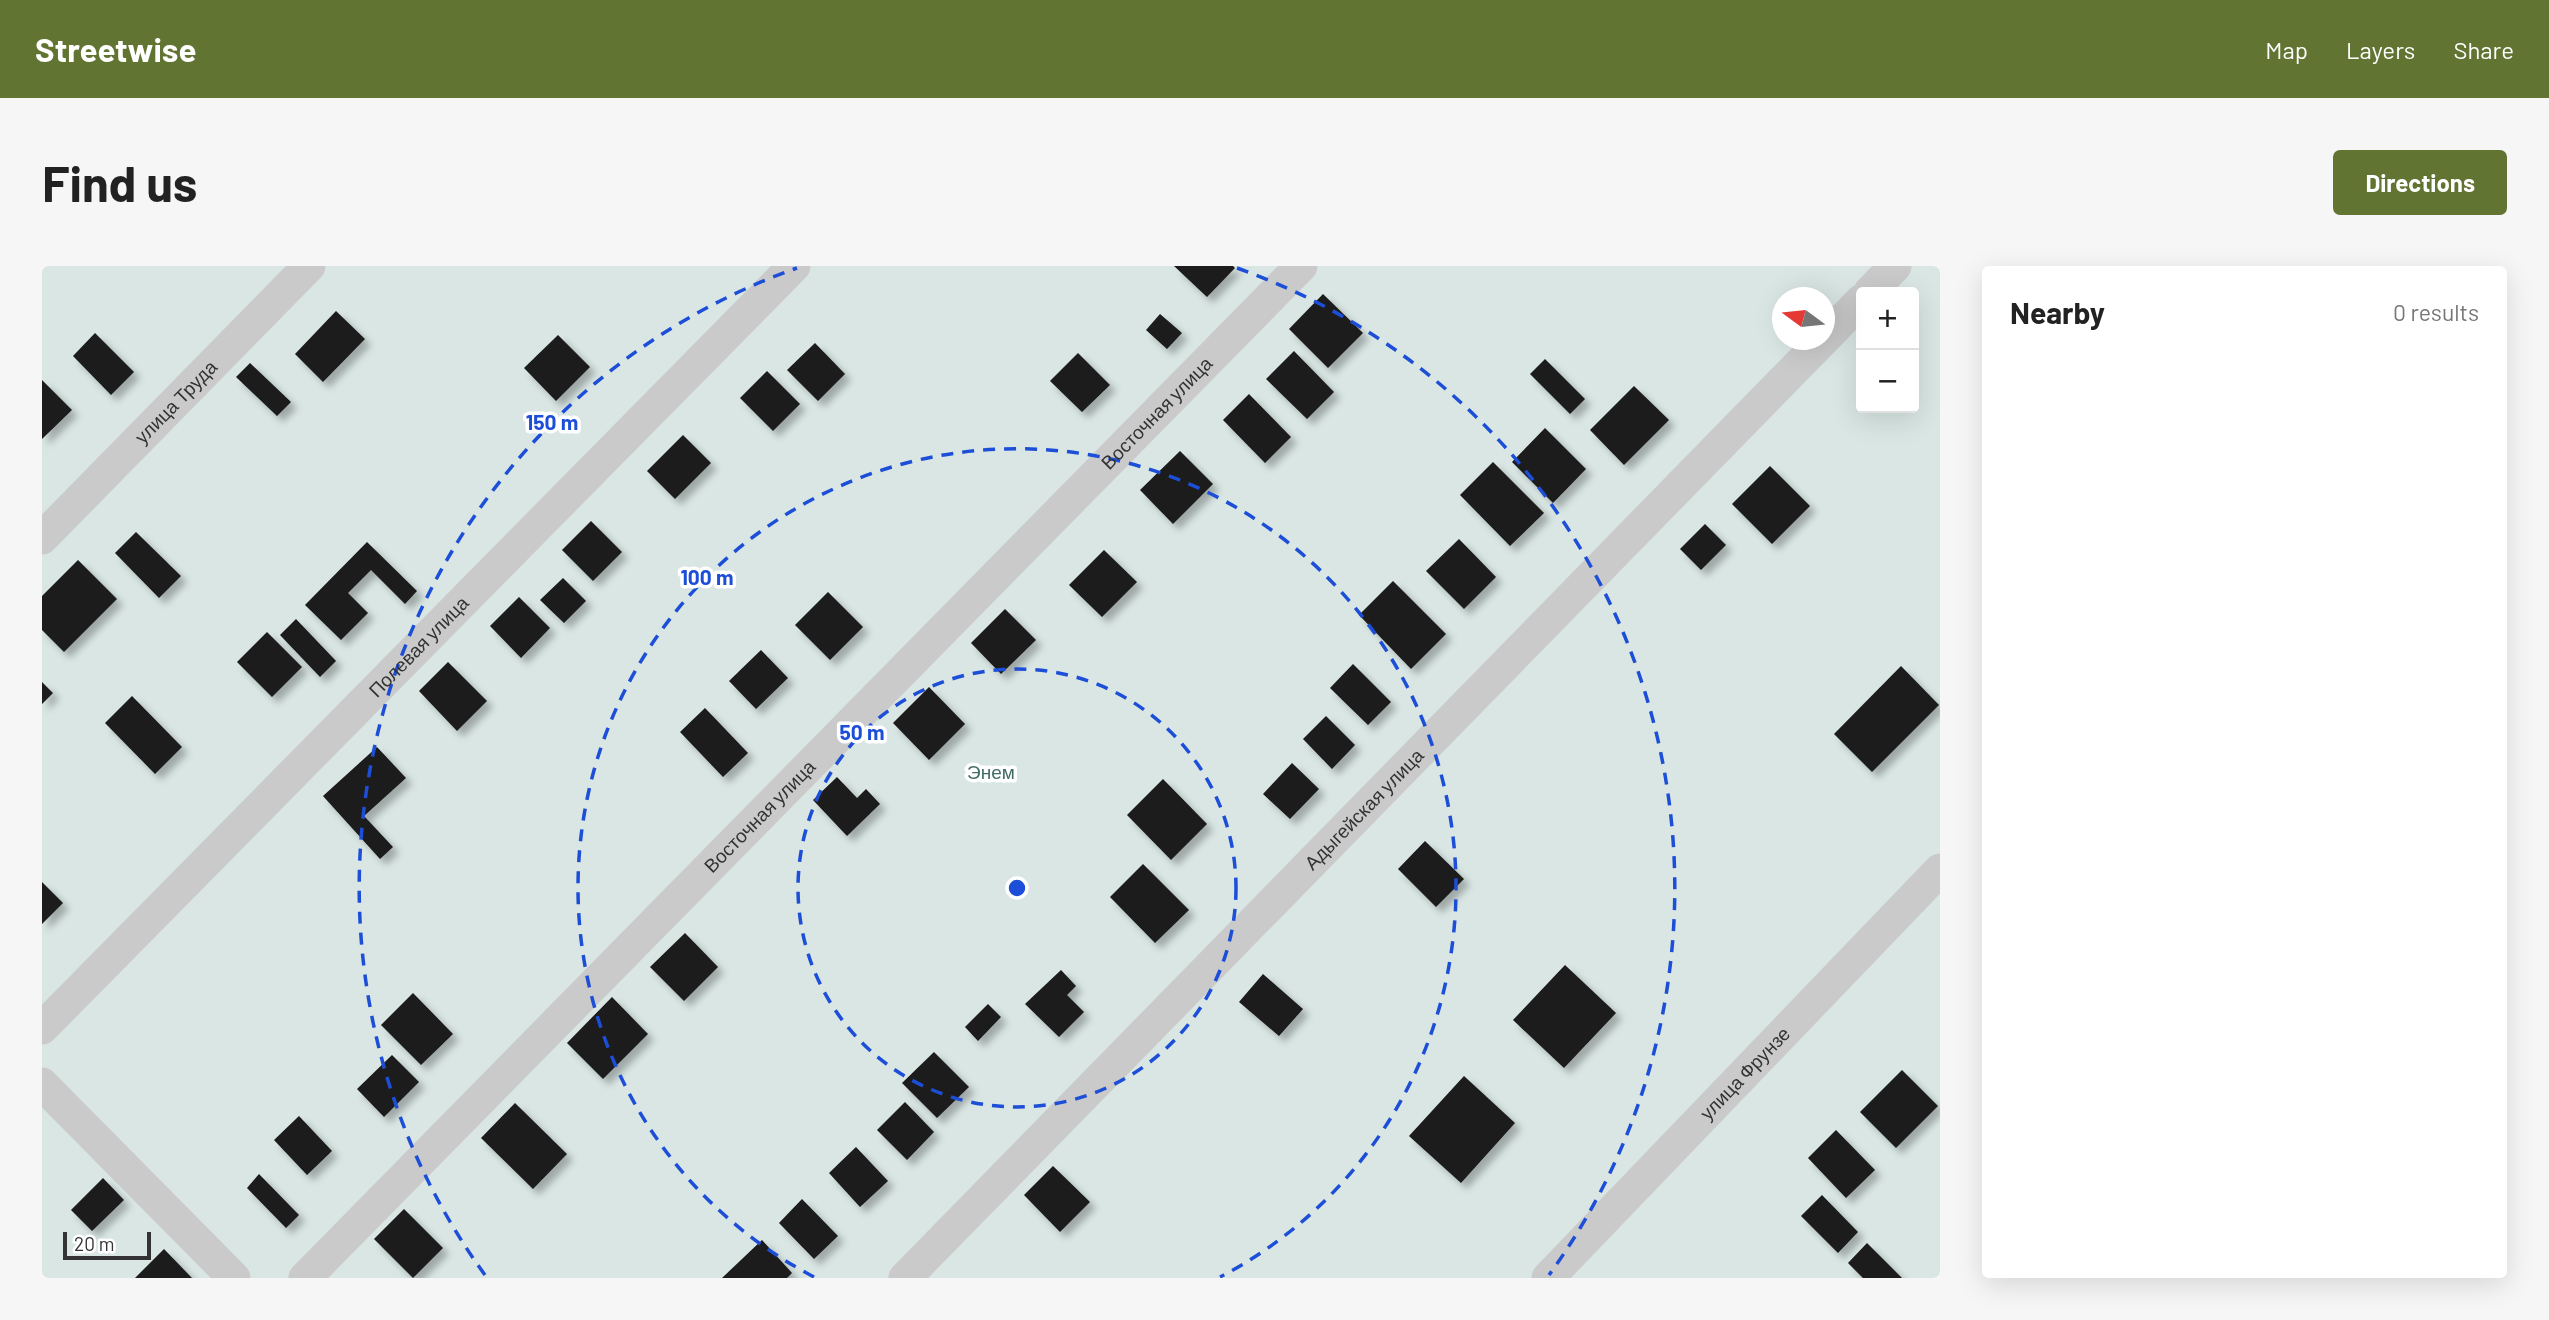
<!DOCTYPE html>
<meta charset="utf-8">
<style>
:root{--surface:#fff;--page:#f6f6f6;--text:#222;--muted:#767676;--line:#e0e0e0;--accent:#627432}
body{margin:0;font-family:Barlow,sans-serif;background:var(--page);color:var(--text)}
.controls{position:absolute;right:21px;top:21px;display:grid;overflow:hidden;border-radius:7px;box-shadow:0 7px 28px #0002}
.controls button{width:63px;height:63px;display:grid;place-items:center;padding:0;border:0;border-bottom:2px solid var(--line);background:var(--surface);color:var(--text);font:35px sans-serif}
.compass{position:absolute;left:1730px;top:21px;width:63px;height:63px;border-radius:50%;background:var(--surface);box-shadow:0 7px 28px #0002;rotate:285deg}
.scale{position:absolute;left:21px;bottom:18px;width:88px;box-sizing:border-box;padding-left:7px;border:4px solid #333;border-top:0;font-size:19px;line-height:24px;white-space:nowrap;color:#333;-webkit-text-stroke:5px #fff;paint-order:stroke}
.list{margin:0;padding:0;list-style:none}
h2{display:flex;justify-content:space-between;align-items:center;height:91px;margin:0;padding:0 28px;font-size:30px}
h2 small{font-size:23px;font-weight:400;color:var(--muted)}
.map{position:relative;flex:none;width:1898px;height:1012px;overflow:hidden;border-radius:7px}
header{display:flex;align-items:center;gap:42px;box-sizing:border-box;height:98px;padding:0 35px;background:var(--accent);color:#fff}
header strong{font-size:33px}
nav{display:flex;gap:38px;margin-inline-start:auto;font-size:24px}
.intro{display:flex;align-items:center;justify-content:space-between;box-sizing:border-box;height:168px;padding:0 42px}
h1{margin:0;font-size:49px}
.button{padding:18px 32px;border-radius:7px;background:var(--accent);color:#fff;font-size:24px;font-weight:700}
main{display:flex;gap:42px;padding:0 42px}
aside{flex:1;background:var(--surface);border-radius:7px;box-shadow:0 7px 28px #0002}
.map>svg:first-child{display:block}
.green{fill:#d9e6e4;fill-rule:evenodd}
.building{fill:#1a1a1a;filter:url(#shadow)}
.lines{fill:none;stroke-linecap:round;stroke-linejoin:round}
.street{stroke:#cacaca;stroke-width:33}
.ring{fill:none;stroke:#1d4ed8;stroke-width:3.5;stroke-dasharray:12 9}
.labels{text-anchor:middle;stroke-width:7;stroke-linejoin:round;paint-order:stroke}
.street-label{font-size:19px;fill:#333;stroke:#fff}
.park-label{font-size:19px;fill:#426c67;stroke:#fff}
.centre{fill:#1d4ed8;stroke:#fff;stroke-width:3.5}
.ring-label{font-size:21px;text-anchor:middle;font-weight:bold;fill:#1d4ed8;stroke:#fff;stroke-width:7;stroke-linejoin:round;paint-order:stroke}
</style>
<header>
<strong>Streetwise</strong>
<nav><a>Map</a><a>Layers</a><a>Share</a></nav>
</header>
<div class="intro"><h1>Find us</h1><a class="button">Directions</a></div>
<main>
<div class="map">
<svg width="1898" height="1012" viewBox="0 0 1898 1012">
<defs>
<filter id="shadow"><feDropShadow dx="6" dy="6" stdDeviation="3.5" flood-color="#0004"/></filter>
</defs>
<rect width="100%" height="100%" fill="#fff"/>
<path class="green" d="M 0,0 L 1898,0 L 1898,1012 L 0,1012 ZM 1819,26 L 1872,26 L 1872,142 L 1819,142 ZM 1741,32 L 1783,32 L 1783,74 L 1741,74 Z"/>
<path class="building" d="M 1132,0 L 1191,0 L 1193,2 L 1165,31 Z
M 1281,28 L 1321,67 L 1286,102 L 1247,63 Z
M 294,45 L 323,73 L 281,116 L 253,88 Z
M 1118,48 L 1140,67 L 1125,83 L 1104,64 Z
M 53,67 L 92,106 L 69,129 L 31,90 Z
M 516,69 L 548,101 L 514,135 L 482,102 Z
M 773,77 L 803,108 L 776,135 L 745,104 Z
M 1252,85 L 1292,126 L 1265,153 L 1224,113 Z
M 1036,87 L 1068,119 L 1040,146 L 1008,115 Z
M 1503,93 L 1543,133 L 1528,148 L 1488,108 Z
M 208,97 L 249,136 L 235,150 L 194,111 Z
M 725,105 L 758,138 L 731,165 L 698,132 Z
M 0,114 L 30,144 L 0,173 Z
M 1592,120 L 1627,154 L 1582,199 L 1548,164 Z
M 1207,128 L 1249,171 L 1223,197 L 1181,154 Z
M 1503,162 L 1544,203 L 1511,237 L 1470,196 Z
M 641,169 L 669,197 L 633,233 L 605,205 Z
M 1138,185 L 1171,218 L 1131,258 L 1098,224 Z
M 1451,196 L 1502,247 L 1468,280 L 1418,229 Z
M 1728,200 L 1768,240 L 1730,278 L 1690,238 Z
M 549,255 L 580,286 L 551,315 L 520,284 Z
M 1663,258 L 1684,279 L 1659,304 L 1638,283 Z
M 94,266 L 139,310 L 117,332 L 73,287 Z
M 1417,273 L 1454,311 L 1422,343 L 1384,305 Z
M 325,276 L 375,325 L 363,338 L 329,304 L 306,327 L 326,347 L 299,374 L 263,339 Z
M 1062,284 L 1095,316 L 1060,351 L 1027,319 Z
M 36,294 L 75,333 L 22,386 L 0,364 L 0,330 Z
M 521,312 L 544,335 L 522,357 L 498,334 Z
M 1351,315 L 1404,368 L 1369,403 L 1317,349 Z
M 786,326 L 821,361 L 788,394 L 753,359 Z
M 477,331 L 508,362 L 479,392 L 448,360 Z
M 963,343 L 994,374 L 959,408 L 929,377 Z
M 254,353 L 294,395 L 278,411 L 238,369 Z
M 225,366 L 260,401 L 230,431 L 195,396 Z
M 719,384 L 746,412 L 714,443 L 687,415 Z
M 406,396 L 445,435 L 415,465 L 377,425 Z
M 1311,398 L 1349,436 L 1326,459 L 1288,422 Z
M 1859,400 L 1897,439 L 1830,506 L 1792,468 Z
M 0,416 L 11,427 L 0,438 Z
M 887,421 L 923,458 L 887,494 L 851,457 Z
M 90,430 L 140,481 L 113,508 L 63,457 Z
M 663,442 L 706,487 L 681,511 L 638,466 Z
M 1284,450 L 1313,479 L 1290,503 L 1261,473 Z
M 335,481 L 364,512 L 322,550 L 351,581 L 338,593 L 281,530 Z
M 1250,497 L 1277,523 L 1248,553 L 1221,528 Z
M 795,511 L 815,532 L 824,523 L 838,538 L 805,570 L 771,534 Z
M 1121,513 L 1165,558 L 1129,594 L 1085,549 Z
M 1383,575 L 1422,613 L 1394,641 L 1356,603 Z
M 1101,598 L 1147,644 L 1113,677 L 1068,631 Z
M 0,616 L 21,637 L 0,658 Z
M 643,667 L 676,701 L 642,735 L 608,701 Z
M 1523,699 L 1574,747 L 1522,802 L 1471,754 Z
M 1019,704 L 1034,720 L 1025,729 L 1042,746 L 1017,771 L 983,738 Z
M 1221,708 L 1261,743 L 1237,770 L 1197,736 Z
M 371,727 L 411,768 L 379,799 L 339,759 Z
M 570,731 L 606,768 L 561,813 L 525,777 Z
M 946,738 L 959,751 L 936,775 L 923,761 Z
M 892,786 L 927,821 L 895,852 L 860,817 Z
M 350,789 L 377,816 L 342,851 L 315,823 Z
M 1860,804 L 1896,840 L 1854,882 L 1818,846 Z
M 1422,810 L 1473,857 L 1419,917 L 1367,870 Z
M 863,836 L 892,866 L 865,894 L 835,864 Z
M 473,837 L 525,888 L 491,923 L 439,872 Z
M 257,850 L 290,885 L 265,909 L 232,874 Z
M 1794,864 L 1833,904 L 1804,932 L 1766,892 Z
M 814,881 L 846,915 L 818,941 L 787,907 Z
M 1011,900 L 1048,936 L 1018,966 L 982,929 Z
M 217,908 L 257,949 L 244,962 L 205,922 Z
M 61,912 L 82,934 L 50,965 L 29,944 Z
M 1780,929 L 1816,966 L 1796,987 L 1759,950 Z
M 760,933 L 796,970 L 772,993 L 737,957 Z
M 362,943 L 401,982 L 371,1012 L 332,973 Z
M 720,974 L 750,1007 L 745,1012 L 680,1012 Z
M 1825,977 L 1860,1012 L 1821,1012 L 1806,997 Z
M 122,983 L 150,1012 L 93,1012 Z"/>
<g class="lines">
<g class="street">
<path d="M 1828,26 L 1853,0"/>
<path d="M 1783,72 L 1819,35"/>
<path id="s1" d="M 0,272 L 267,0"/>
<path id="s2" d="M 0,762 L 752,0"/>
<path d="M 0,818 L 192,1012"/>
<path id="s3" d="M 263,1012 L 1259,0"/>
<path id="s4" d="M 863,1012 L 1781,74"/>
<path id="s5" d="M 1506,1012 L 1898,604"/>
</g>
</g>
<g class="ring">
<circle cx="975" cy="622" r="219"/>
<path d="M772 1011A439 439 0 1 1 1178 1011"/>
<path d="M443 1009A658 658 0 0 1 755 2M1195 2A658 658 0 0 1 1507 1009"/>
</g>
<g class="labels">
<g class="street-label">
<text dy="7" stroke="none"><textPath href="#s1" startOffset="191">улица Труда</textPath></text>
<text dy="7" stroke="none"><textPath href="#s3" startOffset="1214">Восточная улица</textPath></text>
<text dy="7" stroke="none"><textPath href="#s2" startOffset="536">Полевая улица</textPath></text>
<text dy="7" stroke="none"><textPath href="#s4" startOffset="656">Адыгейская улица</textPath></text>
<text dy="7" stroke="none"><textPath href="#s3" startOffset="648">Восточная улица</textPath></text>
<text dy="7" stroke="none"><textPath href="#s5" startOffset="284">улица Фрунзе</textPath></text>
</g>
<g class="park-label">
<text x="949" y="513">Энем</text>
</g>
</g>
<circle cx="975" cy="622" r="10" class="centre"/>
<g class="ring-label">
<text x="510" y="164">150 m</text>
<text x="665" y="319">100 m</text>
<text x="820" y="474">50 m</text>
</g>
</svg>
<div class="controls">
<button>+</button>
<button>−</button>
</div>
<svg class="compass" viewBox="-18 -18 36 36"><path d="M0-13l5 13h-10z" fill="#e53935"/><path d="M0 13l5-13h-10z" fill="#767676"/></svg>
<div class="scale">20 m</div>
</div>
<aside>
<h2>Nearby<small>0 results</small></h2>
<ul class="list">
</ul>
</aside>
</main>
